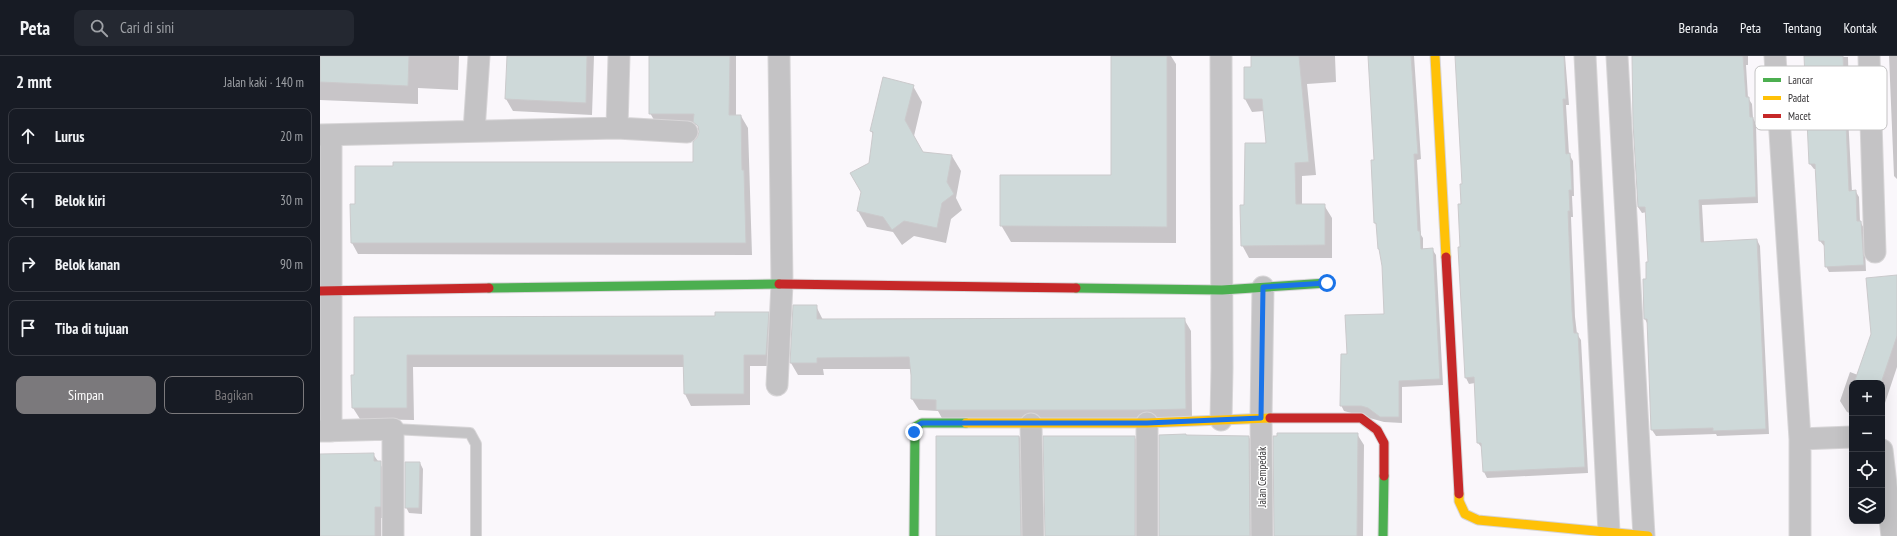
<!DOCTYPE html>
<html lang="id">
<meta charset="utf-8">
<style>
:root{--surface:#171b24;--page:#242831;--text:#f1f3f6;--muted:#9ea1a6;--line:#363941;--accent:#7b797c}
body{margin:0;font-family:"PT Sans Narrow",sans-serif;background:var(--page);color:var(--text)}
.controls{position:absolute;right:12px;bottom:12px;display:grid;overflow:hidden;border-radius:8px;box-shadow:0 4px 16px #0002}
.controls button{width:36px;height:36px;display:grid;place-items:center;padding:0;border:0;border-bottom:1px solid var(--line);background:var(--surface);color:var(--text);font:20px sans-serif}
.stop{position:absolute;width:12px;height:12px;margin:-9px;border:3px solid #1a73e8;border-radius:50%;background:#fff}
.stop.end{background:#1a73e8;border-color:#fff;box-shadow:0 1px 4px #0008}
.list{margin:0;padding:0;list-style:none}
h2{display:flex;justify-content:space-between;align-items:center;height:52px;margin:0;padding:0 16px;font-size:17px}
h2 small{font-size:13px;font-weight:400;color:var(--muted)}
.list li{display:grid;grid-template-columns:26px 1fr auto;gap:12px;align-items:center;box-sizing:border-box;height:56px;margin:0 8px 8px;padding:0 8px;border:1px solid var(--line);border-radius:8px}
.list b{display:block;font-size:15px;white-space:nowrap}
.list em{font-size:13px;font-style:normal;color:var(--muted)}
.actions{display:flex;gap:8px;padding:12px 16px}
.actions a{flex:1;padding:9px 0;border:1px solid var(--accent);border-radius:8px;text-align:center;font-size:14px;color:var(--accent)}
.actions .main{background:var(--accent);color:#fff}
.icon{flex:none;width:22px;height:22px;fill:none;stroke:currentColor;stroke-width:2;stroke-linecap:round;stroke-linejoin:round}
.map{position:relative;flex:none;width:1577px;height:480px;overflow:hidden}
header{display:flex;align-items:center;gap:24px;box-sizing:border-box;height:56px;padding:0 20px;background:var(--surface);border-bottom:1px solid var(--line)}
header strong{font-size:19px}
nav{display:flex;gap:22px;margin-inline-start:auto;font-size:14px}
.search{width:280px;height:36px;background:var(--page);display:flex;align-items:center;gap:10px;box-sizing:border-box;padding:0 14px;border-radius:8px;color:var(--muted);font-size:15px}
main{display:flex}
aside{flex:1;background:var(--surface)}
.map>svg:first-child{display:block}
.shadow{fill:#0003}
.building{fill:#ced9d9;stroke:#cbcacc}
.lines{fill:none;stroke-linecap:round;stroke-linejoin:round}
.lane-casing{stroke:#d7d5d7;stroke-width:12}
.street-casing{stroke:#d7d5d7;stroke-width:23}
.fast-casing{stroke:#d7d5d7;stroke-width:11}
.slow-casing{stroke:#d7d5d7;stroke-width:11}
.jam-casing{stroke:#d7d5d7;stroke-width:11}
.lane{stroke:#c4c3c5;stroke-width:10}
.street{stroke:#c4c3c5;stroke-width:21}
.fast{stroke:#4caf50;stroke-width:9}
.slow{stroke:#ffc107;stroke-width:9}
.jam{stroke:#c62828;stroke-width:9}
.route{stroke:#1a73e8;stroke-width:5}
.labels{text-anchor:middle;stroke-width:3;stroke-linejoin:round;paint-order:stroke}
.street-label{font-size:11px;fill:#373537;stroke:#fff}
.key{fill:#fff;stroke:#c3c2c3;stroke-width:1}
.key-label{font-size:11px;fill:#373537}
</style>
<header>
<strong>Peta</strong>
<div class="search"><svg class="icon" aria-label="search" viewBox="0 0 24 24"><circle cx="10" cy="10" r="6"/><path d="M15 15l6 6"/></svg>Cari di sini</div>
<nav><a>Beranda</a><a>Peta</a><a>Tentang</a><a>Kontak</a></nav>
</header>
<main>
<aside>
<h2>2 mnt<small>Jalan kaki · 140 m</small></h2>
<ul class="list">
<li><svg class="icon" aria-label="ahead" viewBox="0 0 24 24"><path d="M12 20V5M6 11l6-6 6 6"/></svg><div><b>Lurus</b></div><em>20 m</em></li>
<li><svg class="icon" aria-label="left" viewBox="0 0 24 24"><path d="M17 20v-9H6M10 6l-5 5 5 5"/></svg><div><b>Belok kiri</b></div><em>30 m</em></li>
<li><svg class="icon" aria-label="right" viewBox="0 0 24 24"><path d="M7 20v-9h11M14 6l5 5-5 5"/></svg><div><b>Belok kanan</b></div><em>90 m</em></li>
<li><svg class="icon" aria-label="arrive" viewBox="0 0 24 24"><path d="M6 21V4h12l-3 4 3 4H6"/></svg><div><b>Tiba di tujuan</b></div></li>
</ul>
<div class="actions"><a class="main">Simpan</a><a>Bagikan</a></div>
</aside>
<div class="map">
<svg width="1577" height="480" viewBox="0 0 1577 480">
<rect width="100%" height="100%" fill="#faf7fb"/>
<path class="shadow" d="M 0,0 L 139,0 L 138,34 L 98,32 L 98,48 L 0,44 Z
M 188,0 L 274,0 L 272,59 L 193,55 L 186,43 Z
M 330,0 L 416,0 L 416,60 L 421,60 L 428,72 L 432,199 L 38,198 L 32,187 L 374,107 L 380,74 L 377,69 L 337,69 L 330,57 Z
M 792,0 L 851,0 L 856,8 L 856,187 L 691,186 L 681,169 L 792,120 Z
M 932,0 L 1015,0 L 1016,26 L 987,28 L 996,119 L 982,120 L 982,149 L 1004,149 L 1012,162 L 1012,202 L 929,202 L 922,189 L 925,150 L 947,88 L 944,55 L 932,56 L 925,43 L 932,12 Z
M 1049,0 L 1094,0 L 1101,103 L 1097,104 L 1101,179 L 1103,182 L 1103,193 L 1112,193 L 1116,199 L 1123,329 L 1082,331 L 1082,367 L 1064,366 L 1024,355 L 1021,349 L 1065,259 L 1063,210 L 1061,197 L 1059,193 L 1057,170 L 1055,167 L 1055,105 Z
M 1136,0 L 1245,0 L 1249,49 L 1246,49 L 1249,98 L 1253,105 L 1254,140 L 1252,140 L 1253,161 L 1251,161 L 1255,261 L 1257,278 L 1261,284 L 1268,417 L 1167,422 L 1164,416 L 1163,393 L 1158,387 L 1155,327 L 1149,328 L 1146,322 L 1141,192 L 1143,129 Z
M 1313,0 L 1428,0 L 1428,9 L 1426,9 L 1428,42 L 1432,48 L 1433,62 L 1436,68 L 1438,147 L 1382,149 L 1384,186 L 1437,184 L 1440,190 L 1449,378 L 1397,380 L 1396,378 L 1336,380 L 1332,374 L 1328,269 L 1325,263 L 1329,207 L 1327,156 L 1322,157 L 1318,151 Z
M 1485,0 L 1528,1 L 1529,40 L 1527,41 L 1532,136 L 1536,136 L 1539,141 L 1540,166 L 1544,172 L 1546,215 L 1509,216 L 1506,210 L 1505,191 L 1500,185 L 1497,113 L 1494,113 L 1490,108 Z
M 1569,0 L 1577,0 L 1577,138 L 1577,123 L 1574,120 Z
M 593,30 L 602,46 L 594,80 L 602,96 L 632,100 L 641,115 L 636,142 L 642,154 L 631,163 L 626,187 L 594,180 L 582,189 L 573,176 L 547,171 L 538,155 L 550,108 L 554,80 L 551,75 Z
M 1577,220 L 1577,311 L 1562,356 L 1562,327 L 1532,327 L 1532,358 L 1527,356 L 1520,345 L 1530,316 L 1538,319 Z
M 474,250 L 496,250 L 503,264 L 864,263 L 871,275 L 872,364 L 624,366 L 618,355 L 599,354 L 592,343 L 591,313 L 503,313 L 504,319 L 478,319 L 471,307 Z
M 448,257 L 455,268 L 453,310 L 430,310 L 430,349 L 371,350 L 365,338 L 364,311 L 93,311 L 94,364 L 40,363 L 33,352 L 35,320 L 35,262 L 396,261 Z
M 1037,378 L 1044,389 L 1043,480 L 955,480 Z
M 699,380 L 705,392 L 707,480 L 617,480 Z
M 814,380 L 821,392 L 821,480 L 726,480 Z
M 866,380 L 929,381 L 935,392 L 936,480 L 840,480 Z
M 53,398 L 67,418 L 67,462 L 61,462 L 61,480 L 0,480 L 0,399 Z
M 100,407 L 103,413 L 102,458 L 89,457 L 86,451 Z"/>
<path class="building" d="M 0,0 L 89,0 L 88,30 L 0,26 Z
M 187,0 L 267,0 L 266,47 L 185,43 Z
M 329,0 L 410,0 L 409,59 L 421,59 L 422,114 L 424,114 L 426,187 L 31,187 L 30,148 L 35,148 L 35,110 L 73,110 L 73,106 L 373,106 L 373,86 L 377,82 L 379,76 L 378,70 L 373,66 L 374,58 L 329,58 Z
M 791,0 L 847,0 L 847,171 L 680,170 L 680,119 L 791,119 Z
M 931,0 L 979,0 L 989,106 L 975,107 L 976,148 L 1005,148 L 1005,189 L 921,190 L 920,149 L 924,149 L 925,87 L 946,87 L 942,43 L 924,43 L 924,11 L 931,11 Z
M 1048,0 L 1091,0 L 1098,98 L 1094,98 L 1098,175 L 1100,175 L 1101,193 L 1113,192 L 1120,323 L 1079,325 L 1079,361 L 1060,361 L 1048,352 L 1041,350 L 1020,350 L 1021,298 L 1027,298 L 1025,259 L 1064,258 L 1062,210 L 1059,193 L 1058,193 L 1056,167 L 1054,167 L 1051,104 L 1054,104 Z
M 1135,0 L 1244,0 L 1246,43 L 1243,43 L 1246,98 L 1250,97 L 1252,134 L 1249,134 L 1250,155 L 1248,155 L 1252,254 L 1254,277 L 1258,277 L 1265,411 L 1163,416 L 1161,387 L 1157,387 L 1154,321 L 1145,322 L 1138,191 L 1140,191 L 1138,148 L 1141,148 L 1140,128 L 1142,128 Z
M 1312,0 L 1423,0 L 1426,41 L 1429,41 L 1430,61 L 1433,61 L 1436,141 L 1379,144 L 1381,186 L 1437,183 L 1446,373 L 1393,375 L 1393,372 L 1331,374 L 1327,263 L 1324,263 L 1323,223 L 1326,223 L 1326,206 L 1328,206 L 1325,151 L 1318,151 L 1313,67 Z
M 1484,0 L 1523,0 L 1529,135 L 1536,134 L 1537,165 L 1541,165 L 1544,209 L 1505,211 L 1504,185 L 1499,185 L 1495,108 L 1489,108 Z
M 563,21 L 594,29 L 585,64 L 603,96 L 632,99 L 627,126 L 634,138 L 622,147 L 617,172 L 584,165 L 572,174 L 563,161 L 537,155 L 541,136 L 530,117 L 549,107 L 553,76 L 550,75 Z
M 1577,219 L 1577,280 L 1561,327 L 1534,327 L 1551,278 L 1546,222 Z
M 473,249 L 497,249 L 497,263 L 865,262 L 866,353 L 827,354 L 616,354 L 616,344 L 591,343 L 591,319 L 589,301 L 497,302 L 497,307 L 470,307 Z
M 395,256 L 449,256 L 446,299 L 424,299 L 424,338 L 364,338 L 363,299 L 87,299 L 87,352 L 32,352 L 31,319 L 34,319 L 34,261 L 395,260 Z
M 957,377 L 1038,377 L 1037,480 L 954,480 L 953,380 L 957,380 Z
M 866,378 L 866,379 L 929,380 L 930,480 L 839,480 L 839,379 Z
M 616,380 L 699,380 L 701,480 L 616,480 Z
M 723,380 L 815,380 L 815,480 L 725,480 Z
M 54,397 L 54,405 L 61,405 L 61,451 L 55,451 L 55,480 L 0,480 L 0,398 Z
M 85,406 L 100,406 L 99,452 L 85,452 Z"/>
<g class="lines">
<defs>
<path id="lane" d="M 73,373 L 150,377 L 156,388 L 156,480"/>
<path id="street" d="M 1265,0 L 1289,476
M 1297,0 L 1324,480
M 1455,0 L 1480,383 L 1480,480
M 1549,0 L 1555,196
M 297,72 L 367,76
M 154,75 L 159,0
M 0,79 L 297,72 L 299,0
M 457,329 L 462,228 L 459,0
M 901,364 L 902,312 L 901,0
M 827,367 L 827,480
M 711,368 L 713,480
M 0,375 L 73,373 L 73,480
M 11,375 L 11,79
M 1480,383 L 1532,381
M 1562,394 L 1572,480
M 942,480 L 941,362 L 943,231"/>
<path id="fast" d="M 169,232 L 459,228
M 756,232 L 902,234 L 1007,227
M 594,480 L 595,371 L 602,367 L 646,367
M 1063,480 L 1064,420"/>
<path id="slow" d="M 1115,0 L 1126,201
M 646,367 L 827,367 L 950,362
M 1139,438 L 1139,445 L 1145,458 L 1158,464 L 1328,480"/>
<path id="jam" d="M 1126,201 L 1139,438
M 459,228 L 756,232
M 0,235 L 169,232
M 950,362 L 1041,362 L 1057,374 L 1064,387 L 1064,420"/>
</defs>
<use href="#lane" class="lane-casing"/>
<use href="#street" class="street-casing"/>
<use href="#fast" class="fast-casing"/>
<use href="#slow" class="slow-casing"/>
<use href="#jam" class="jam-casing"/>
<use href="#lane" class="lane"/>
<use href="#street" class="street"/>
<use href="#fast" class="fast"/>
<use href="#slow" class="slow"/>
<use href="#jam" class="jam"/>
</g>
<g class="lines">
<path class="route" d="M 594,376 L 595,371 L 602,367 L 827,367 L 941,362 L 943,231 L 1007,227"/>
</g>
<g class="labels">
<g class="street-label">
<text transform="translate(942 421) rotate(-90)" y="4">Jalan Cempedak</text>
</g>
</g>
<rect x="1435" y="10" width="132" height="64" rx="6" class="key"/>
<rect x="1443" y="22" width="18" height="4" fill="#4caf50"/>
<rect x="1443" y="40" width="18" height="4" fill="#ffc107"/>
<rect x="1443" y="58" width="18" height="4" fill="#c62828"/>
<g class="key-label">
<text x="1468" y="28">Lancar</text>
<text x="1468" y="46">Padat</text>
<text x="1468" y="64">Macet</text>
</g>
</svg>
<div class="controls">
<button>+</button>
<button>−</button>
<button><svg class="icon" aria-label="locate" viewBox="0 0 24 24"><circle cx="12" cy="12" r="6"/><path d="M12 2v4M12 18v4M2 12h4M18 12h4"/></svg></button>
<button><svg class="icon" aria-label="layers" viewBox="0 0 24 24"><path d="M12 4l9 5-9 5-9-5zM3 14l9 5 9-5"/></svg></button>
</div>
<div class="stop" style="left:1007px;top:227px"></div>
<div class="stop end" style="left:594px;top:376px"></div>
</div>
</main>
